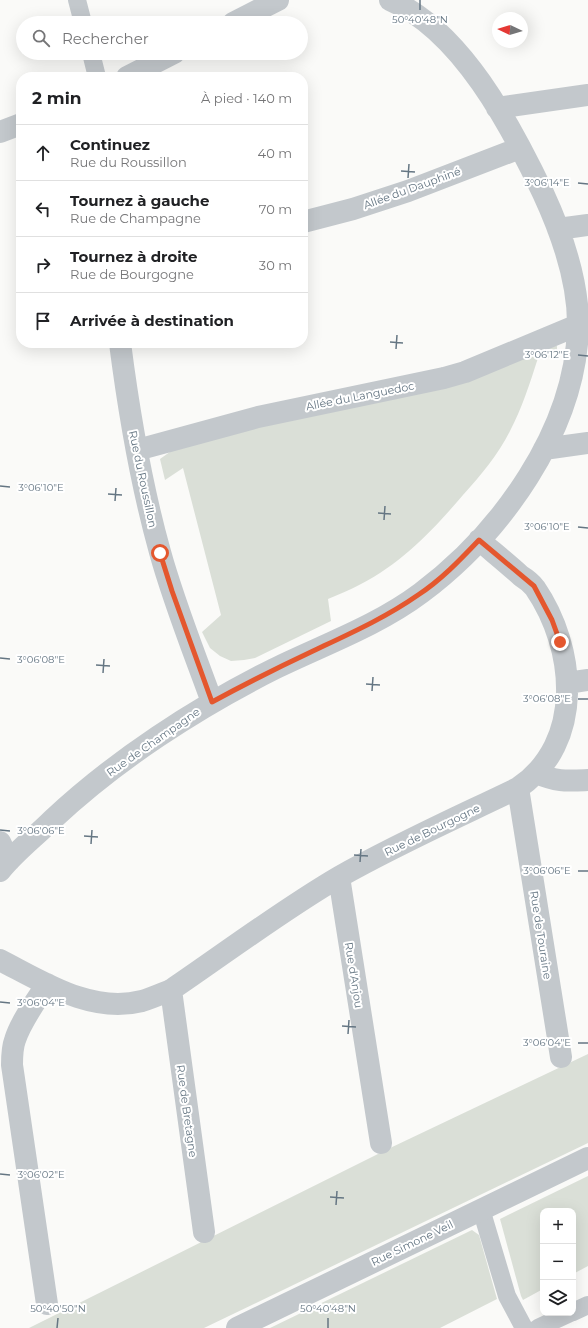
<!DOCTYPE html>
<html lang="fr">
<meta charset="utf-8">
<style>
:root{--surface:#fff;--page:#f2f2f2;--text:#202124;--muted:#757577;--line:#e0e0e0}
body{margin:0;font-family:Montserrat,sans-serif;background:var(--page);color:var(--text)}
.controls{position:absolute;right:12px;bottom:12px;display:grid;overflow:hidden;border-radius:8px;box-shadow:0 4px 16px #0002}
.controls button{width:36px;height:36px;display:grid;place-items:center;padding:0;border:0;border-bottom:1px solid var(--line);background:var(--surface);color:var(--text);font:20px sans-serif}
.compass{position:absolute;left:492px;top:12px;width:36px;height:36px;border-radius:50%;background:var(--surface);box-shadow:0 4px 16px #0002;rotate:274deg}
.stop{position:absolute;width:12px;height:12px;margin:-9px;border:3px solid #e4572e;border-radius:50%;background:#fff}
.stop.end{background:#e4572e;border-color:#fff;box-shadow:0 1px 4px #0008}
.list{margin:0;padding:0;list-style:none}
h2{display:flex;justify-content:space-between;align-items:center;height:52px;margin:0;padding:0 16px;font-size:17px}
h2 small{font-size:13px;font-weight:400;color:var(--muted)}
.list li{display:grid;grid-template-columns:26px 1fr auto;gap:12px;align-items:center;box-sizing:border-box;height:56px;padding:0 16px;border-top:1px solid var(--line)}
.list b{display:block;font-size:15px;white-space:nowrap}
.list p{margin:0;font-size:13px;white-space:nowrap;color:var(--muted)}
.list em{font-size:13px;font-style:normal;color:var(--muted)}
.icon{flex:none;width:22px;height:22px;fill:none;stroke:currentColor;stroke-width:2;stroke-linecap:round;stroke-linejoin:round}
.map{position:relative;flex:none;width:588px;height:1328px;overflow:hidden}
.search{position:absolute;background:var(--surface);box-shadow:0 4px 16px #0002;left:16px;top:16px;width:292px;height:44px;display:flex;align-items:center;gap:10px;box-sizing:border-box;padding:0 14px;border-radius:22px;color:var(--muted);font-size:15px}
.panel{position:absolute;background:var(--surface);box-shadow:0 4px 16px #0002;left:16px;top:72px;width:292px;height:276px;border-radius:16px}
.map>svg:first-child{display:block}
.green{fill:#dadfd7}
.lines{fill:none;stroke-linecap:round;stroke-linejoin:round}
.lane{stroke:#c3c8cc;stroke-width:18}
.street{stroke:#c3c8cc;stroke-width:22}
.route{stroke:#e4572e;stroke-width:5}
.ticks{fill:none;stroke:#657683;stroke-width:1.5}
.labels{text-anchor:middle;stroke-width:4;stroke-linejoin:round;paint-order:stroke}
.street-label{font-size:11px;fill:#657683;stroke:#fff}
.ticks-label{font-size:10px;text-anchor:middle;fill:#657683;stroke:#fff;stroke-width:4;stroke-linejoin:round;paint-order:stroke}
</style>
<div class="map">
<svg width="588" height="1328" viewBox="0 0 588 1328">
<rect width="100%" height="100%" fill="#fafaf8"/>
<path class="green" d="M 546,346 L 557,346 L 557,351 L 560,357 L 538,358 C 530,383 522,408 510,431 C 498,455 481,475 463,495 C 434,529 402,563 361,584 C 350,590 339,594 328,599 L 331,621 L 255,658 L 244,660 L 231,661 L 220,656 L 210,648 L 202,632 L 221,615 L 183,468 L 165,480 L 160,459 L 174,449 Z
M 588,1054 L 588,1143 L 204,1328 L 29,1328 L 388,1149 Z
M 588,1176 L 588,1266 L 573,1274 L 573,1211 L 543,1211 L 543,1289 L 523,1300 L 521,1296 L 500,1219 Z
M 472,1230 L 479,1235 L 497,1299 L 440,1328 L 270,1328 Z"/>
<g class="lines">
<path class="lane" d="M 77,0 L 83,23
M 91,53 L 97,77
M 481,1209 L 507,1296 L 524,1328
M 573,1312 L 588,1305
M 538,1328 L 570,1313"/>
<path class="street" d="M 233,23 L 278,0
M 127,77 L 174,53
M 497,108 L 588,95
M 0,132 L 21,124
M 303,222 L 353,209 L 408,191 L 520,148
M 558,229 L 588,225
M 120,343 C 129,413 141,484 160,552 C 174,603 194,652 212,702
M 544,449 L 588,443
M 137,450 L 258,417 L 444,378 L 465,372 L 578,325
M 567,683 L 588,680
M 536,773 C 557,782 566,781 588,780
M 518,788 L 561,1057
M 0,842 L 9,861
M 0,871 C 15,852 35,837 52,820 C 116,760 196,708 274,669 C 323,645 377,626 421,593 C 501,533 575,431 578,328 C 579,281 562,234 543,193 C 511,126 461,30 390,0
M 339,877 L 381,1143
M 0,960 C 43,982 91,1014 142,1001 C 152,998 161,994 171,990 C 227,952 281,911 339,877 C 397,844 458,817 518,788 C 585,743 576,648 535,588 C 531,583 526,579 521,576 C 508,564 493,552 479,540
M 47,984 C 36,1001 21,1021 15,1040 C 12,1048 12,1056 12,1065 L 47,1304
M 171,990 L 204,1232
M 237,1328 L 588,1158"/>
</g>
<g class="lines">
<path class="route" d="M 160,553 L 172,591 L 212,702 C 245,684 279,667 313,651 C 349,634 385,618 418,595 C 441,580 460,560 479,540 L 534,586 L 552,620 L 560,642"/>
</g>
<path class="ticks" d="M 420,10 L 420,0M 401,171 L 415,172M 408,178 L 409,164M 578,183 L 588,184M 390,342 L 403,343M 396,349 L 397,335M 578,355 L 588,356M 0,486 L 10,487M 108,494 L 122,495M 115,501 L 116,488M 378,513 L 391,514M 384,520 L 385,506M 578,527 L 588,528M 0,658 L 10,659M 96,665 L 110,666M 103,673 L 104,659M 366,684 L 380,685M 372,691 L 373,677M 578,699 L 588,699M 0,830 L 10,831M 84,836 L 98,837M 91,844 L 92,830M 354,855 L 368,856M 360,862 L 361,849M 578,871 L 588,871M 0,1002 L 10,1003M 342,1026 L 356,1027M 348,1034 L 349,1020M 578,1043 L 588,1043M 0,1174 L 10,1175M 330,1197 L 344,1198M 336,1205 L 337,1191M 57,1328 L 58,1318M 328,1328 L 328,1318"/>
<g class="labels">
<g class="street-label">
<text transform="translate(412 188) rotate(-20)" y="4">Allée du Dauphiné</text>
<text transform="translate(360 396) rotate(-11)" y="4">Allée du Languedoc</text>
<text transform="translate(143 479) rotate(78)" y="4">Rue du Roussillon</text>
<text transform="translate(153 742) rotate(-35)" y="4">Rue de Champagne</text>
<text transform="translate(432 830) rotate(-26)" y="4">Rue de Bourgogne</text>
<text transform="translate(541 935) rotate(81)" y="4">Rue de Touraine</text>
<text transform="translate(354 975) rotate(81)" y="4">Rue d'Anjou</text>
<text transform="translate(187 1111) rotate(82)" y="4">Rue de Bretagne</text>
<text transform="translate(412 1243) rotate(-26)" y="4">Rue Simone Veil</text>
</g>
</g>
<g class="ticks-label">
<text x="420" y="23">50°40'48"N</text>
<text x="547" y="186">3°06'14"E</text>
<text x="547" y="358">3°06'12"E</text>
<text x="41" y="491">3°06'10"E</text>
<text x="547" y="530">3°06'10"E</text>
<text x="41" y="663">3°06'08"E</text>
<text x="547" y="702">3°06'08"E</text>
<text x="41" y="834">3°06'06"E</text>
<text x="547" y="874">3°06'06"E</text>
<text x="41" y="1006">3°06'04"E</text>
<text x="547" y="1046">3°06'04"E</text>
<text x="41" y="1178">3°06'02"E</text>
<text x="58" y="1312">50°40'50"N</text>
<text x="328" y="1312">50°40'48"N</text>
</g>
</svg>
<div class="controls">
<button>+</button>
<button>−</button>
<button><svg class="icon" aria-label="layers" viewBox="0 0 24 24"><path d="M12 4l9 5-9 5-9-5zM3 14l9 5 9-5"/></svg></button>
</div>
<svg class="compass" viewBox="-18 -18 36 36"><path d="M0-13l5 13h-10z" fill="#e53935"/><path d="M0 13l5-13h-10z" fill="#757577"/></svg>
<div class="stop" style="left:160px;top:553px"></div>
<div class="stop end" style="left:560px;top:642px"></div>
<div class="search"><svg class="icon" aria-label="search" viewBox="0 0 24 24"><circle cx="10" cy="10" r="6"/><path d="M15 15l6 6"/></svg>Rechercher</div>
<section class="panel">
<h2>2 min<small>À pied · 140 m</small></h2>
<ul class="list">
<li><svg class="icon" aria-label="ahead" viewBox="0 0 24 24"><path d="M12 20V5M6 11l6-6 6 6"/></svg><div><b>Continuez</b><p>Rue du Roussillon</p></div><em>40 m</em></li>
<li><svg class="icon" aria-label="left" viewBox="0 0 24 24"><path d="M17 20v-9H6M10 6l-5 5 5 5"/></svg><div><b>Tournez à gauche</b><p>Rue de Champagne</p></div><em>70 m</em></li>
<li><svg class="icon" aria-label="right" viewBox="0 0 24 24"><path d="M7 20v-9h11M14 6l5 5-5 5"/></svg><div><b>Tournez à droite</b><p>Rue de Bourgogne</p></div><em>30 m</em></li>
<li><svg class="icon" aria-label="arrive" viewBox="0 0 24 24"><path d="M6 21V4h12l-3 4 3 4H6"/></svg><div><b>Arrivée à destination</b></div></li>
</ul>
</section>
</div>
